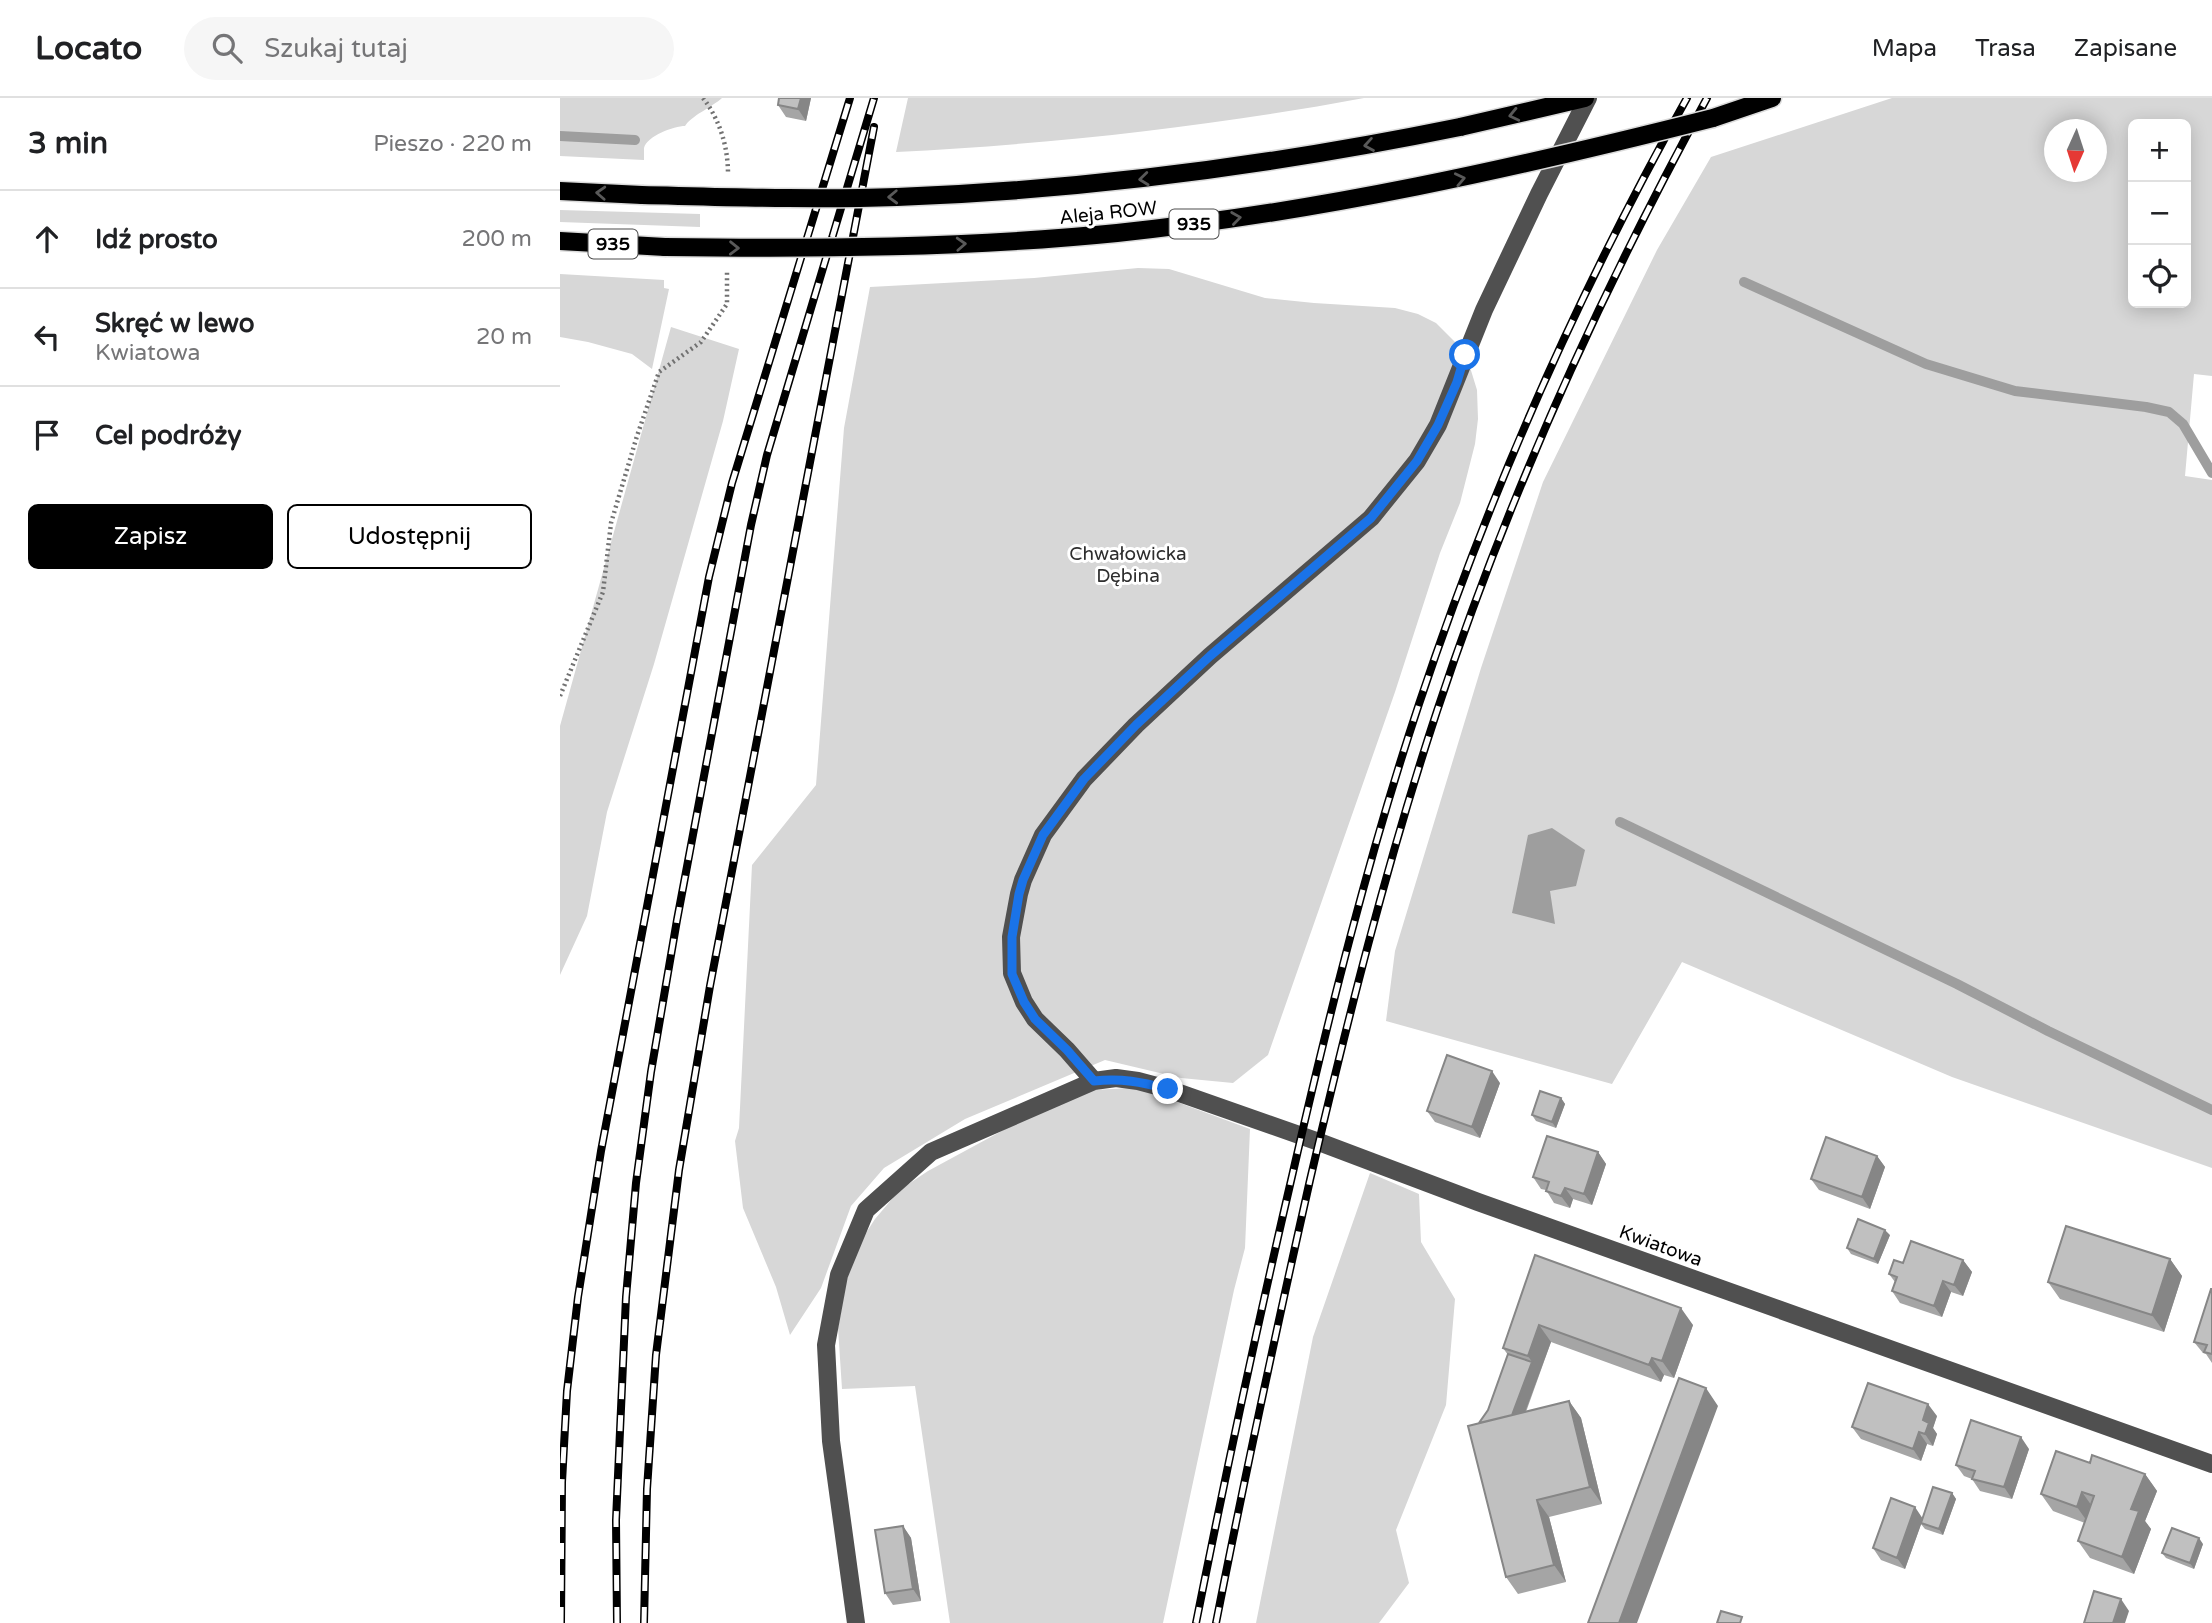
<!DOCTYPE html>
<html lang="pl">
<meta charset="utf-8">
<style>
:root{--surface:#fff;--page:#f6f6f6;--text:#202124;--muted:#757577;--line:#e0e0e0;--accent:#000}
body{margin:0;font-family:"Varela Round",sans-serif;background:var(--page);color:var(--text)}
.controls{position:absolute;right:21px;top:21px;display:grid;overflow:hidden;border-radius:10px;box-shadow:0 4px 18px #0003}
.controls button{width:63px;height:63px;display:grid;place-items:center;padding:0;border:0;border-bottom:2px solid var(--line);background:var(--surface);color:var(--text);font:35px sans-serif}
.compass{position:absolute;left:1484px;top:21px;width:63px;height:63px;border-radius:50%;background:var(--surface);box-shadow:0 4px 18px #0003;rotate:183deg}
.stop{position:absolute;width:21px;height:21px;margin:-16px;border:5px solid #1a73e8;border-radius:50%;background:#fff}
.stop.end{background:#1a73e8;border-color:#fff;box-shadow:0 2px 7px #0008}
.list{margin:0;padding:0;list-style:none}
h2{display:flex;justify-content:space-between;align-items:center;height:91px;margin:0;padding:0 28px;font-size:30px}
h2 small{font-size:23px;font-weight:400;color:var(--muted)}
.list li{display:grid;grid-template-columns:46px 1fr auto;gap:21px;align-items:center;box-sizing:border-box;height:98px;padding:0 28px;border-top:2px solid var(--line)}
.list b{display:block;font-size:26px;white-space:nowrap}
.list p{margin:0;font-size:23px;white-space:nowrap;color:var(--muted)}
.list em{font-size:23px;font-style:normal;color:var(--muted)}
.actions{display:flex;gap:14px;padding:21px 28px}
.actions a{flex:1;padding:16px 0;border:2px solid var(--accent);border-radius:10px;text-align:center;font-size:24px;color:var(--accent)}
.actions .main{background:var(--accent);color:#fff}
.icon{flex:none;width:38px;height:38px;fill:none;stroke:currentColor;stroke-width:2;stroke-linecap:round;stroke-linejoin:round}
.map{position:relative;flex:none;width:1652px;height:1525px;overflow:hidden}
header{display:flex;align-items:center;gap:42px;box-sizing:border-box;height:98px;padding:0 35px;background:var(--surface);border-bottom:2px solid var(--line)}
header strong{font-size:33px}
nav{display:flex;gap:38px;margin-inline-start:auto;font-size:24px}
.search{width:490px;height:63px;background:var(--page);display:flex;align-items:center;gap:18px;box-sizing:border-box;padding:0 24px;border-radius:38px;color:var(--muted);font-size:26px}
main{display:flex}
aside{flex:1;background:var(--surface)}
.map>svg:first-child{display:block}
.green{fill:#d7d7d7;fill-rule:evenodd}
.water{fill:#9e9e9e}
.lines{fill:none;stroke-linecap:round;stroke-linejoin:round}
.stream{stroke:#9e9e9e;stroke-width:10}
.major-casing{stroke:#dbdbdb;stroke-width:21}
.path{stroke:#727272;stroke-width:4.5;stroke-dasharray:2 3.5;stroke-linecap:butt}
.minor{stroke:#505050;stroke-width:18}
.major{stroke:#000;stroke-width:18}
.rail-casing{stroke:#000;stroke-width:8}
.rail{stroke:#fff;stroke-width:5;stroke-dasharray:16;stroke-linecap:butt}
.major-bridge-casing{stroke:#dbdbdb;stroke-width:21;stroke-linecap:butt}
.major-bridge{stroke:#000;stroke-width:18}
.wall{fill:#a5a5a5}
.shaded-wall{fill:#868686}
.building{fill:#c0c0c0;stroke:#868686;stroke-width:2}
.oneway{stroke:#595959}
.route{stroke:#1a73e8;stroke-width:9}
.labels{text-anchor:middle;stroke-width:6;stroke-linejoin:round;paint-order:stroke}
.shield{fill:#fff;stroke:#4c4c4c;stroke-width:2}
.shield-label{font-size:18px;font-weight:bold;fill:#000}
.street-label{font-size:19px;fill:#000;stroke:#fff}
.park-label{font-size:19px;fill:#2e2e2e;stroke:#fff}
</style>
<header>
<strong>Locato</strong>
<div class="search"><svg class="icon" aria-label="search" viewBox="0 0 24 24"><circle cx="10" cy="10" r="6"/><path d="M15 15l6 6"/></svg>Szukaj tutaj</div>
<nav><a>Mapa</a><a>Trasa</a><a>Zapisane</a></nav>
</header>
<main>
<aside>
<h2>3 min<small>Pieszo · 220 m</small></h2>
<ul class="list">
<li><svg class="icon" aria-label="ahead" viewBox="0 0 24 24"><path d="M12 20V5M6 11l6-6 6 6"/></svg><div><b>Idź prosto</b></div><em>200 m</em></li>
<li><svg class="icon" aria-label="left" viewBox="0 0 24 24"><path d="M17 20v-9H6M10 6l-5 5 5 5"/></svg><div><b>Skręć w lewo</b><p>Kwiatowa</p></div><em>20 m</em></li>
<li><svg class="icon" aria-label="arrive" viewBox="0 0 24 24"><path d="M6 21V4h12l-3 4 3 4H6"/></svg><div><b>Cel podróży</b></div></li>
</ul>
<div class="actions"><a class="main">Zapisz</a><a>Udostępnij</a></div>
</aside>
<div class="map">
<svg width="1652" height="1525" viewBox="0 0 1652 1525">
<rect width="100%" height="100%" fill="#fff"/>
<path class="green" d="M 0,0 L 162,0 C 152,9 131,18 125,28 C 114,28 87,38 84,50 C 84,51 84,62 84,62 L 0,58 Z
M 348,0 L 804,0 C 649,29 493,46 336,54 Z
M 1332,0 L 1652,0 L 1652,278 L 1634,276 L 1625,378 L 1652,382 L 1652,1070 L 1392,979 L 1122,864 L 1052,986 L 826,923 L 835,853 L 921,570 L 983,384 L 1097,152 L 1151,59 ZM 1573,26 L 1626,26 L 1626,205 L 1573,205 ZM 1494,32 L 1536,32 L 1536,74 L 1494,74 Z
M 0,112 L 140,116 L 140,129 L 0,124 Z
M 578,170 L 609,171 L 705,200 L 754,205 L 835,210 L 858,216 L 876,225 L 896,245 L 909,266 L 917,292 L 918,321 L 915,346 L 900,405 L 880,455 L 835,594 L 708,957 L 673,985 L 621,980 L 545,962 L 405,1021 L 324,1070 L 291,1108 L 261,1190 L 230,1237 L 216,1189 L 183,1110 L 175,1043 L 179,1030 L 192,767 L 256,687 L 284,330 L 310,189 L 474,180 Z
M 0,176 L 104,182 L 104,190 L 109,191 L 92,271 L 72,256 L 28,244 L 0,239 Z
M 111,229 L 179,251 L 163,323 L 94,566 L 47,714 L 27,818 L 0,877 L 0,628 Z
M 569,990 L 590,994 L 690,1031 L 685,1150 L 674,1192 L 603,1525 L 390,1525 L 355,1288 L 282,1291 L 278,1230 L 287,1179 L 304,1138 L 315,1121 L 332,1101 L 347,1087 L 368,1073 L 451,1028 L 533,992 Z
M 810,1075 L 859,1096 L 861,1144 L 895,1201 L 886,1307 L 836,1432 L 849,1485 L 819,1525 L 696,1525 L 753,1239 Z"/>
<path class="water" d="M 992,730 L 1025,752 L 1016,788 L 990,793 L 995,826 L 952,815 L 968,737 Z"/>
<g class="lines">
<path class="stream" d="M 0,38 L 75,42
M 1184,184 L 1366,266 L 1455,293 L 1586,309 L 1609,314 L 1623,326 L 1652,375
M 1060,724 L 1397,886 L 1488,933 L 1652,1012"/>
<defs>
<path id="major" d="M 1153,20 L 1212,0
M 900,29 L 1025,0
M 0,93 L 82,97
M 0,143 L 105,149"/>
</defs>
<use href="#major" class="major-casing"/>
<path class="path" d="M 143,0 C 160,22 168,49 168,76
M 0,598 L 43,494 L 51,425 L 77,338 L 99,274 L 141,244 L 167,206 L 167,173"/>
<path class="minor" d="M 534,983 L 507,952 L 475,921 L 464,904 L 452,875 L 451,839 L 459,796 L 463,782 L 483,737 L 524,681 L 576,627 L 650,558 L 811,420 L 857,363 L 878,327 L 924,212 L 979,96 L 1028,0
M 296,1525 L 271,1343 L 266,1247 L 279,1177 L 306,1112 L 371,1054 L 534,983 L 556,980 L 578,983 L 608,991 L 759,1044 L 918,1104 L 1652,1366"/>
<use href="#major" class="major"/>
<defs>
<path id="rail" d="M 1,1525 L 2,1384 L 7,1293 L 18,1199 L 41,1053 L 149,479 L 172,385 L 290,0
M 57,1525 L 56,1422 L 66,1199 L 76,1085 L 91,974 L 117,822 L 191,427 L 207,357 L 314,0
M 84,1525 L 87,1391 L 96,1257 L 119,1072 L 150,888 L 314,29
M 636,1525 C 666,1374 698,1224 733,1074 C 769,917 808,759 859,606 C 929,396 1019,193 1127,0
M 656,1525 C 685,1377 717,1229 750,1082 C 787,924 826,767 877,613 C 947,401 1040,196 1147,0"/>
</defs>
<use href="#rail" class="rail-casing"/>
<use href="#rail" class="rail"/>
<defs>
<path id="major-bridge" d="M 82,97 C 167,99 252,102 337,99 C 527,92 714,67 900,29
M 105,149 C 256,151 407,150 557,135 C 759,114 956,70 1153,20"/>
</defs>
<use href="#major-bridge" class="major-bridge-casing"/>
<use href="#major-bridge" class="major-bridge"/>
</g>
<path class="wall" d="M 219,0 L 251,0 L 246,23 L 226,19 L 218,7 Z
M 940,985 L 920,1040 L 875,1024 L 867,1013 Z
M 1001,1000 L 1005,1006 L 996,1030 L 976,1023 L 972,1017 Z
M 1038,1054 L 1046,1066 L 1032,1107 L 1013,1101 L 1010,1110 L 994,1105 L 986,1092 L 981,1091 L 973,1079 Z
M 1317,1058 L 1325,1069 L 1310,1111 L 1259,1092 L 1251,1081 Z
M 1330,1137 L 1318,1166 L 1291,1156 L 1287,1150 Z
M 975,1157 L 1133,1227 L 1114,1280 L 1104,1277 L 1101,1284 L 991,1244 L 966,1314 L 1009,1303 L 1021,1320 L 1042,1406 L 989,1419 L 1006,1484 L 958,1496 L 946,1479 L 928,1312 L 948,1257 L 943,1250 Z
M 1610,1161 L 1622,1178 L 1604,1234 L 1500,1201 L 1488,1184 Z
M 1403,1162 L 1412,1174 L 1403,1198 L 1391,1194 L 1382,1219 L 1340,1205 L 1332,1193 L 1335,1184 L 1329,1176 L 1343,1165 Z
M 1652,1191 L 1652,1265 L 1646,1256 L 1643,1255 L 1634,1244 Z
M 1377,1318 L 1373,1330 L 1377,1336 L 1373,1348 L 1367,1346 L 1361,1363 L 1301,1341 L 1292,1329 Z
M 1469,1351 L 1452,1401 L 1420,1393 L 1412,1381 L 1404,1378 L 1396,1367 Z
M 1530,1365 L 1585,1376 L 1597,1393 L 1585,1423 L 1591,1431 L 1574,1476 L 1530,1460 L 1518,1443 L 1525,1425 L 1493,1413 L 1481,1396 Z
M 1392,1395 L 1396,1401 L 1383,1437 L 1365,1431 L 1361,1426 L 1345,1471 L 1321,1462 L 1313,1450 L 1362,1420 Z
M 343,1428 L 351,1440 L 361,1503 L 333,1507 L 325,1495 Z
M 1643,1446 L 1634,1471 L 1606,1460 L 1602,1455 Z"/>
<path class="shaded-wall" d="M 241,0 L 251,0 L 246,23 L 238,11 Z
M 932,973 L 940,985 L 920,1040 L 912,1029 Z
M 1001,1000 L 1005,1006 L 996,1030 L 992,1024 Z
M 1038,1054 L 1046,1066 L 1032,1107 L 1024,1096 Z
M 1317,1058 L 1325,1069 L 1310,1111 L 1302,1099 Z
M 1005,1090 L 1013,1101 L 1010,1110 L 1001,1098 Z
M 1325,1132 L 1330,1137 L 1318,1166 L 1314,1161 Z
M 1610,1161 L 1622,1178 L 1604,1234 L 1592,1217 Z
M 1403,1162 L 1412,1174 L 1403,1198 L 1394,1187 Z
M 1383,1183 L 1391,1194 L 1382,1219 L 1374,1208 Z
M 1121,1210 L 1133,1227 L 1114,1280 L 1102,1263 Z
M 979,1227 L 991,1244 L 957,1336 L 949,1324 L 972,1264 L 968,1258 Z
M 1092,1260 L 1104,1277 L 1101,1284 L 1089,1267 Z
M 1146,1290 L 1158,1308 L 1077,1525 L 1059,1525 Z
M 1009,1303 L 1021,1320 L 1042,1406 L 1030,1389 Z
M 1368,1306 L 1377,1318 L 1373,1330 L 1377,1336 L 1373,1348 L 1365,1336 L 1363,1322 Z
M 1359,1334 L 1367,1346 L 1361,1363 L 1353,1351 Z
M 1461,1339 L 1469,1351 L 1452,1401 L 1444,1389 Z
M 1585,1376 L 1597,1393 L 1585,1423 L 1591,1431 L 1574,1476 L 1562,1459 L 1571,1411 Z
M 1522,1394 L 1534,1411 L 1529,1426 L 1517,1409 Z
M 1392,1395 L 1396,1401 L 1383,1437 L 1379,1431 Z
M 977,1402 L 989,1419 L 1006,1484 L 994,1467 Z
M 1355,1409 L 1363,1421 L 1345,1471 L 1337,1460 Z
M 343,1428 L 351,1440 L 361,1503 L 353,1491 Z
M 1639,1440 L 1643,1446 L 1634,1471 L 1630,1465 Z
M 1561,1501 L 1569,1513 L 1565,1525 L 1553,1525 Z"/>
<path class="building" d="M 219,0 L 241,0 L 238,11 L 218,7 Z
M 887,957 L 932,973 L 912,1029 L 867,1013 Z
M 980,993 L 1001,1000 L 992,1024 L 972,1017 Z
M 987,1038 L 1038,1054 L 1024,1096 L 1005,1090 L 1001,1098 L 986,1093 L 989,1084 L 973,1079 Z
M 1266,1039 L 1317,1058 L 1302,1099 L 1251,1081 Z
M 1298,1121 L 1325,1132 L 1314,1161 L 1287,1150 Z
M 1506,1128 L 1610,1161 L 1592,1217 L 1488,1184 Z
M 1351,1143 L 1403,1162 L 1394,1187 L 1383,1183 L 1374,1208 L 1332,1193 L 1337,1179 L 1329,1176 L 1334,1162 L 1343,1165 Z
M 975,1157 L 1121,1210 L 1102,1263 L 1092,1260 L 1089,1267 L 979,1227 L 968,1258 L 943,1250 Z
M 1651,1191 L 1652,1191 L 1652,1256 L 1644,1254 L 1647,1247 L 1634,1244 Z
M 948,1256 L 972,1264 L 952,1317 L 919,1325 L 928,1312 Z
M 1119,1280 L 1146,1290 L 1059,1525 L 1028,1525 Z
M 1308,1285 L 1368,1306 L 1363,1322 L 1369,1325 L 1365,1336 L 1359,1334 L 1353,1351 L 1292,1329 Z
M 1009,1303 L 1030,1389 L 977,1402 L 994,1467 L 946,1479 L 908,1328 Z
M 1411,1322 L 1461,1339 L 1444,1389 L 1412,1381 L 1415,1373 L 1396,1367 Z
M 1496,1353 L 1530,1365 L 1532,1357 L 1585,1376 L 1571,1411 L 1579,1413 L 1562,1459 L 1518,1443 L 1534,1398 L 1522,1394 L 1517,1409 L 1481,1396 Z
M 1373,1389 L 1392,1395 L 1379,1431 L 1361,1425 Z
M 1331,1400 L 1355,1409 L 1337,1460 L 1313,1450 Z
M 343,1428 L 353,1491 L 325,1495 L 315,1432 Z
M 1612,1430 L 1639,1440 L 1630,1465 L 1602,1455 Z
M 1534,1493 L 1561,1501 L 1553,1525 L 1524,1525 Z
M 1161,1513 L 1182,1519 L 1180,1525 L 1157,1525 Z"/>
<defs><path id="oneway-chevron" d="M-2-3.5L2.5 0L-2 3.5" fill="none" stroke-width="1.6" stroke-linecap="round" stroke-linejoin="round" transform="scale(1.75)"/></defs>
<g class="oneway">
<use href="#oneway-chevron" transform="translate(954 17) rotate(167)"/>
<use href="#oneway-chevron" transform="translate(809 47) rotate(170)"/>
<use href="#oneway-chevron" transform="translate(584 81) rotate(174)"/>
<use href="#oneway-chevron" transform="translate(900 81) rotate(-12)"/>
<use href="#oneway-chevron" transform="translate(41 95) rotate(-177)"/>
<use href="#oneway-chevron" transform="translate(333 99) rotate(178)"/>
<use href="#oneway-chevron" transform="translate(676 120) rotate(-8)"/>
<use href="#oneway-chevron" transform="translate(401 146) rotate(-3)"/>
<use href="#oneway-chevron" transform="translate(174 150) rotate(1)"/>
</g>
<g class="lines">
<path class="route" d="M 608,991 C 581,984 562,980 534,983 L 507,952 L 475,921 L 464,904 L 452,876 L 452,839 L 459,796 L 463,782 L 483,737 L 524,681 L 576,627 L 650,558 L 811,420 L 857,363 L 878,327 L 897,284 L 905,257"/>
</g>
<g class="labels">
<g class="shield">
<rect x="609.5" y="111.5" width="49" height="29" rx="5"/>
<rect x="28.5" y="131.5" width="49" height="29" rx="5"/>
</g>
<g class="shield-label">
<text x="634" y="132">935</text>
<text x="53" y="152">935</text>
</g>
<g class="street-label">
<text transform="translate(548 114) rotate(-6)" y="7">Aleja ROW</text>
<text transform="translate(1101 1147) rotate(20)" y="7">Kwiatowa</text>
</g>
<g class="park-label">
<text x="568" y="462">Chwałowicka<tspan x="568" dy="22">Dębina</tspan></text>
</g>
</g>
</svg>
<div class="controls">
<button>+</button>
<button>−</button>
<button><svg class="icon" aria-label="locate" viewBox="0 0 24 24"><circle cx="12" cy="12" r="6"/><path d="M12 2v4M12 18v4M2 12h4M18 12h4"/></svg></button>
</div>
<svg class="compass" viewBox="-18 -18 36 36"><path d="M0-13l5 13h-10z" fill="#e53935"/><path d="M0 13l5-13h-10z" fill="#757577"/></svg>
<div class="stop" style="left:905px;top:257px"></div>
<div class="stop end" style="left:608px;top:991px"></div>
</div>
</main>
